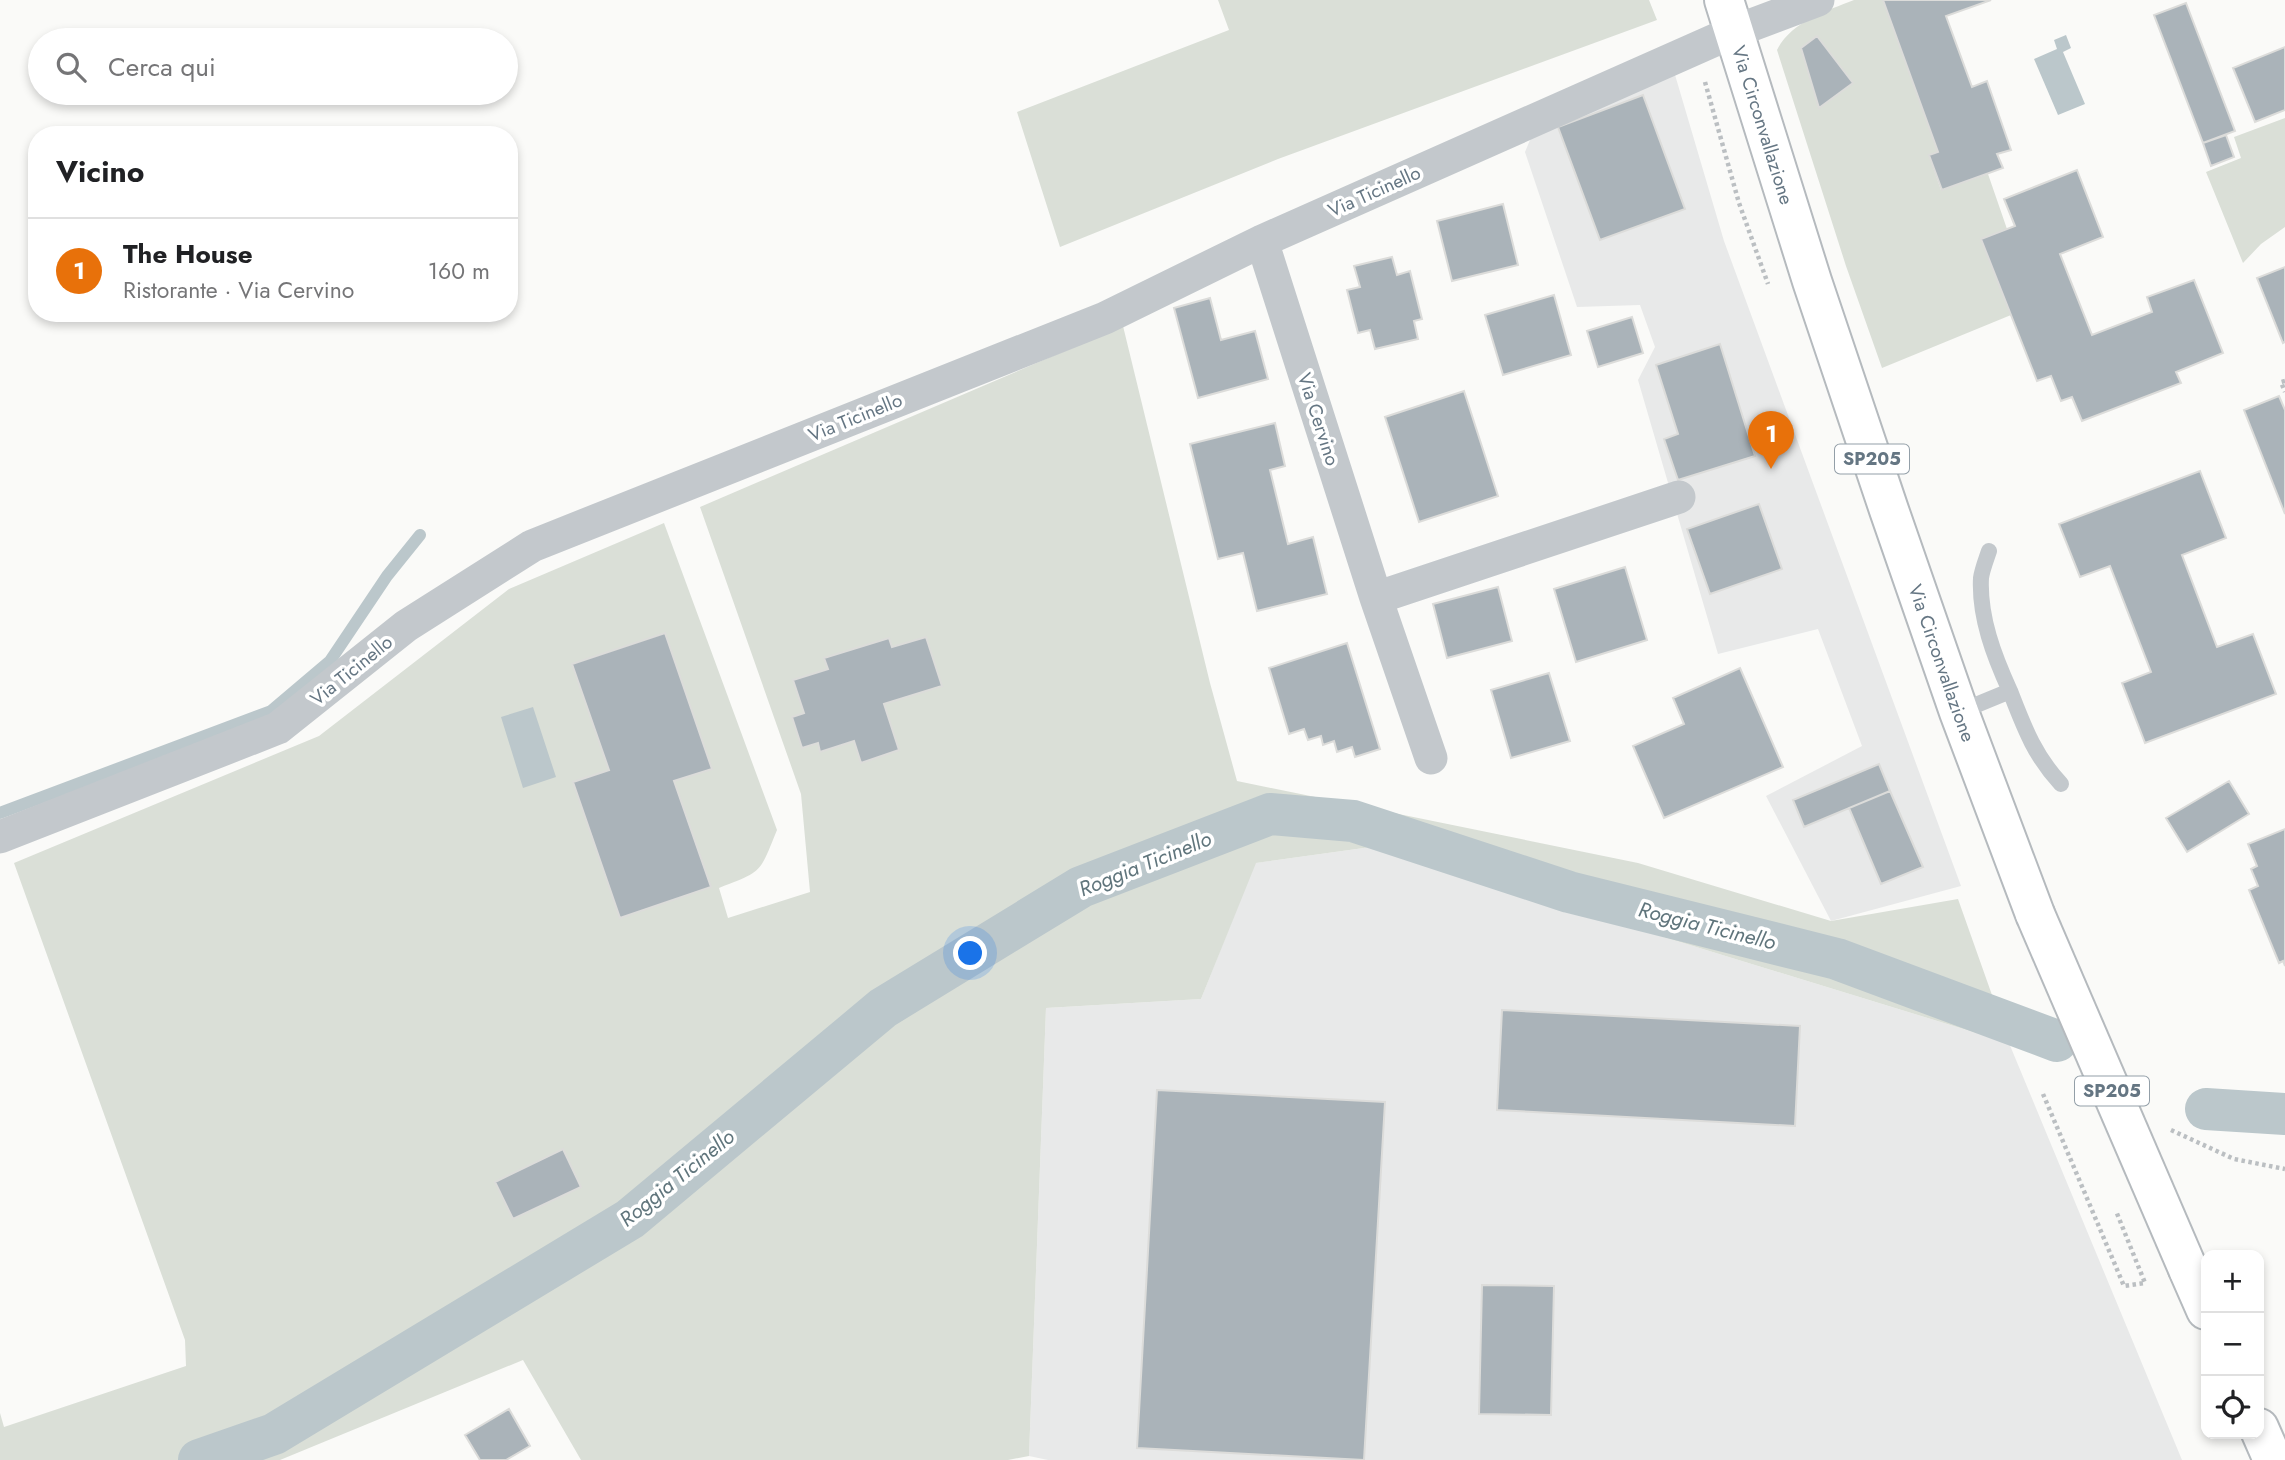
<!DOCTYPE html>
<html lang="it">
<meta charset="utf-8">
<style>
:root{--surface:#fff;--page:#f2f2f2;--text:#202124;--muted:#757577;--line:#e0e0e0;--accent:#2563eb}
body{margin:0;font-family:Jost,sans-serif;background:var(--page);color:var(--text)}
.controls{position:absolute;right:21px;bottom:21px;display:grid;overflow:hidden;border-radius:14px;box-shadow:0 4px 10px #0003}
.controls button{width:63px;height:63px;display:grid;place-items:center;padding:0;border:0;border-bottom:2px solid var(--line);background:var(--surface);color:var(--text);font:35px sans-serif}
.you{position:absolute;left:971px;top:954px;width:24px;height:24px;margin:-18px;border:5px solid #fff;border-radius:50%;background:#1a73e8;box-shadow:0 0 0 10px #1a73e833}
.badge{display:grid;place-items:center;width:46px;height:46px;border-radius:50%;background:var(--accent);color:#fff;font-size:23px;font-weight:700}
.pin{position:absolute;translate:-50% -58px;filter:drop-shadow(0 2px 4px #0008)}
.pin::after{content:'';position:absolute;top:37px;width:24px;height:21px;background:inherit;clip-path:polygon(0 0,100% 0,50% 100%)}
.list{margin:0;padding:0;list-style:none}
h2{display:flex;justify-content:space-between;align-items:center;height:91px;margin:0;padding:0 28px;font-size:30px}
h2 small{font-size:23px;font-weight:400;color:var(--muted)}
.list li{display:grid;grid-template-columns:46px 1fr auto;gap:21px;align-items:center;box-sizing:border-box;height:105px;padding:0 28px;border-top:2px solid var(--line)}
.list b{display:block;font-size:26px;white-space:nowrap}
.list p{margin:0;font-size:23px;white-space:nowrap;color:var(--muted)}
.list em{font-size:23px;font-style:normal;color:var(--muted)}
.icon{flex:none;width:38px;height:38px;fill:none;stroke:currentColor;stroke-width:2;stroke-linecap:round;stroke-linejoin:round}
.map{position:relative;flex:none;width:2285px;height:1460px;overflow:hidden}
.search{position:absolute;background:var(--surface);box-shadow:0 4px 10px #0003;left:28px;top:28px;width:490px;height:77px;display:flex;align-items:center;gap:18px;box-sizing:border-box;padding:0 24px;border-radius:38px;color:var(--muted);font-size:26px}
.panel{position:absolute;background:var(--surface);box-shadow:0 4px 10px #0003;left:28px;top:126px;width:490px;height:196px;border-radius:28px}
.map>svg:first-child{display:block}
.built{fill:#e8e9e9}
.green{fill:#dadfd7}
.water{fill:#bbc7cb}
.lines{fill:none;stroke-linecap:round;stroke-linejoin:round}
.stream{stroke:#bbc7cb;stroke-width:12}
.canal{stroke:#bbc7cb;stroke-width:42}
.building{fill:#aab3b9;stroke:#dcdcda;stroke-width:2}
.primary-casing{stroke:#b5babe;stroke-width:42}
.path{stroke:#bbbfc2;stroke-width:4.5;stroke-dasharray:3.5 3.5;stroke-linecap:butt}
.service{stroke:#c3c8cc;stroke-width:16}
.minor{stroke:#c3c8cc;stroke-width:33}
.primary{stroke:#fff;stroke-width:38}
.primary-bridge-casing{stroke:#b5babe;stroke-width:42;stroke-linecap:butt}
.primary-bridge{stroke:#fff;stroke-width:38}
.labels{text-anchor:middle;stroke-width:7;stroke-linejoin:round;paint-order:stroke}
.shield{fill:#fff;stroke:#939fa8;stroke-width:2}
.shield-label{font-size:18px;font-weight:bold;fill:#657683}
.street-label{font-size:19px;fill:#657683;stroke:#fff}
.water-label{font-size:21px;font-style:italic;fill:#60757c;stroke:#fff}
</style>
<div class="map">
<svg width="2285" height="1460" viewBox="0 0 2285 1460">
<rect width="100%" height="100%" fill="#fafaf8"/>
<path class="built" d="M 1673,68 L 1724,241 L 1961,886 L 1831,921 L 1766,796 L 1862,746 L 1818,629 L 1718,654 L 1638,380 L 1655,347 L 1640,305 L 1577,307 L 1525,152 L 1535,128 Z
M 1371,847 L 2009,1043 L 2182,1460 L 1048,1460 L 1029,1456 L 1046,1008 L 1201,999 L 1255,863 Z"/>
<path class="green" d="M 1218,0 L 1649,0 L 1657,20 L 1278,159 L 1060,247 L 1017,112 L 1229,30 Z
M 1854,0 L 1883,0 L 1938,152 L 1929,156 L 1941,190 L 1988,174 L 2007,229 L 1981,239 L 2011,315 L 1882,368 L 1846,266 L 1777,50 C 1791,22 1826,11 1854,0 Z
M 2285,118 L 2285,227 L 2261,244 L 2243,263 L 2206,172 L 2241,158 L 2234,137 Z
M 1123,326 L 1210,683 L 1237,781 L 1638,863 L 1831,921 L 1958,899 L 2009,1043 L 1371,847 L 1256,863 L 1201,999 L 1046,1008 L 1029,1456 L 1008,1460 L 581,1460 L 523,1360 L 280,1460 L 0,1460 L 0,1413 L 4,1427 L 186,1366 L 185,1340 L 14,863 L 319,736 L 509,589 L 664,523 L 777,830 C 759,874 763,871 719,888 L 728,918 L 810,892 L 801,794 L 700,507 Z"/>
<path class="water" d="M 2066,35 L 2071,48 L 2063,52 L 2085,104 L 2058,115 L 2034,59 L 2057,49 L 2054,40 Z
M 533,707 L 556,777 L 523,788 L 501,717 Z"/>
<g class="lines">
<path class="stream" d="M 0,813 L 271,711 L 330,661 L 387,576 L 420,535"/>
<path class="canal" d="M 2206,1109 L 2285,1114
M 199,1460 L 274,1434 L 630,1219 L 883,1008 L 1081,887 L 1270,814 L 1353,821 L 1569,892 L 1837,959 L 2057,1041"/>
</g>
<path class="building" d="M 1883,0 L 1991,0 L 1946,16 L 1972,87 L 1987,81 L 2011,150 L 1997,154 L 2003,168 L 1942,190 L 1929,155 L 1938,152 Z
M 2186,3 L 2235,131 L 2203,143 L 2154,15 Z
M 1817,36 L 1853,83 L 1819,108 L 1801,48 Z
M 2285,47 L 2285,110 L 2255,122 L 2233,68 Z
M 1643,95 L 1685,209 L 1600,240 L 1558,127 Z
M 2226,135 L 2234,157 L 2211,166 L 2203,143 Z
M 2077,170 L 2103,237 L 2060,254 L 2092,335 L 2152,312 L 2147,297 L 2194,280 L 2223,353 L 2176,372 L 2181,383 L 2082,421 L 2072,397 L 2061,401 L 2051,376 L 2037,381 L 1981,239 L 2015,226 L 2004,199 Z
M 1503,204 L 1518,265 L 1452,281 L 1437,221 Z
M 1392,257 L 1397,275 L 1410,271 L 1422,319 L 1414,321 L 1418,339 L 1375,349 L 1370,330 L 1358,333 L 1347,290 L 1360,287 L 1354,266 Z
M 2285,267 L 2285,342 L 2283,343 L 2257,278 Z
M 1554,295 L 1571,355 L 1503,375 L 1485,315 Z
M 1210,298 L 1221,340 L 1255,331 L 1268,379 L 1198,398 L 1174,308 Z
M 1632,317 L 1643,353 L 1598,367 L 1587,331 Z
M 1720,344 L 1755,456 L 1678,480 L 1664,439 L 1678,434 L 1656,365 Z
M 1464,391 L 1498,496 L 1419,522 L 1385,417 Z
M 2279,396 L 2285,410 L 2285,514 L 2244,410 Z
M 1275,423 L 1285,466 L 1270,470 L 1288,544 L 1313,537 L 1327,594 L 1257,611 L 1243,553 L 1218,559 L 1190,444 Z
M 2200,471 L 2226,538 L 2182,555 L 2217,647 L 2253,634 L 2276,694 L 2145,743 L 2122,683 L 2151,672 L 2110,566 L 2080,577 L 2059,524 Z
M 1759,504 L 1782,569 L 1710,594 L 1687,529 Z
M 1625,567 L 1647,640 L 1576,662 L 1554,589 Z
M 1498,587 L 1512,641 L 1447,658 L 1433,604 Z
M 665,633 L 712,769 L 674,781 L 711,887 L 620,918 L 573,782 L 609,770 L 572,664 Z
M 926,637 L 942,686 L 884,704 L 899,750 L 861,763 L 854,741 L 820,752 L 818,743 L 802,748 L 792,717 L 804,713 L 793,680 L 828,669 L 824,658 L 889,638 L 892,647 Z
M 1347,643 L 1380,749 L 1355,757 L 1352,747 L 1337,752 L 1334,741 L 1323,745 L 1321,736 L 1308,740 L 1304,729 L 1289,734 L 1269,668 Z
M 1740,668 L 1783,767 L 1664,818 L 1633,746 L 1684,724 L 1673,698 Z
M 1549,673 L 1570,741 L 1511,758 L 1491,690 Z
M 1879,764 L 1890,791 L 1804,827 L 1793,800 Z
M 2229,781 L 2249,814 L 2187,852 L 2166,818 Z
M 1890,791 L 1923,867 L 1881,884 L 1849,808 Z
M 2285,829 L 2285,966 L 2283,961 L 2279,963 L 2249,890 L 2258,886 L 2251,869 L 2257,866 L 2248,844 Z
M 1502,1010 L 1800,1026 L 1795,1126 L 1497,1110 Z
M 1157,1090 L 1385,1102 L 1364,1460 L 1137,1448 Z
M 563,1149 L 581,1187 L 513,1219 L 495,1182 Z
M 1482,1285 L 1554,1286 L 1551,1415 L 1479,1414 Z
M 509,1409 L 530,1446 L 506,1460 L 480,1460 L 465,1435 Z"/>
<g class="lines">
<defs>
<g id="primary">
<path id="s1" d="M 1724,0 L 1812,281 L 1889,510 L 1959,712 L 2035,914"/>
<path d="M 2188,1269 L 2206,1310"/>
<path d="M 2259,1428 L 2273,1460"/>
</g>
</defs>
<use href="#primary" class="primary-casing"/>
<path class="path" d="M 1705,82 L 1739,203 L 1768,284
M 2285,381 L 2281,382 L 2285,392
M 2043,1094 L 2124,1286 L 2145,1283 L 2116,1211
M 2171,1130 L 2234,1159 L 2285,1169"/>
<path class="service" d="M 1989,551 C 1986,560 1982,570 1981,578 C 1979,617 1994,656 2010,691
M 1959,712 L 2010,691 C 2024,727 2034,755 2061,784"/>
<path class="minor" d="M 1262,241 L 1376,598 L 1431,758
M 1376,598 L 1679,497
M 0,837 L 278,728 L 406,626 L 532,546 L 1105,318 L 1262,241 L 1733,32 L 1818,0"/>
<use href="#primary" class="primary"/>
<defs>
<path id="primary-bridge" d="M 2035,914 L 2188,1269"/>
</defs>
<use href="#primary-bridge" class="primary-bridge-casing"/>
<use href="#primary-bridge" class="primary-bridge"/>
</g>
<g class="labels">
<g class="shield">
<rect x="1835" y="444.5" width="74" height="29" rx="5"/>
<rect x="2075" y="1076.5" width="74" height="29" rx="5"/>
</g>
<g class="shield-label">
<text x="1872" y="465">SP205</text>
<text x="2112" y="1097">SP205</text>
</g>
<g class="street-label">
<text dy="7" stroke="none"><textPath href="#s1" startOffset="131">Via Circonvallazione</textPath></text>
<text transform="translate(1374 191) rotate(-24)" y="7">Via Ticinello</text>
<text transform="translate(855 417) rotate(-22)" y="7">Via Ticinello</text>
<text transform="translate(1319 419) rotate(72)" y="7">Via Cervino</text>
<text dy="7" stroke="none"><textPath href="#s1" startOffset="698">Via Circonvallazione</textPath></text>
<text transform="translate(351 670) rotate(-39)" y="7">Via Ticinello</text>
</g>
<g class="water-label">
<text transform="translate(1145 864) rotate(-22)" y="7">Roggia Ticinello</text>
<text transform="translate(1707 926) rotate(14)" y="7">Roggia Ticinello</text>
<text transform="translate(677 1178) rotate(-39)" y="7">Roggia Ticinello</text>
</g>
</g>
</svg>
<div class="controls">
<button>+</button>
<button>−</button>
<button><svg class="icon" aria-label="locate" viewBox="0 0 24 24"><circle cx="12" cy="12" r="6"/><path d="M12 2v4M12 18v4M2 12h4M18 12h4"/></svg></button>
</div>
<div class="you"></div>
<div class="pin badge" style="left:1771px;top:469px;background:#e8710a">1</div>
<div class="search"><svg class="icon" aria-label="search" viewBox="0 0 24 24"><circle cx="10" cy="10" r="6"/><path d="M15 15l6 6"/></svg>Cerca qui</div>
<section class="panel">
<h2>Vicino<small></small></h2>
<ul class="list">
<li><span class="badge" style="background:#e8710a">1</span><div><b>The House</b><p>Ristorante · Via Cervino</p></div><em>160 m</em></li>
</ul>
</section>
</div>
